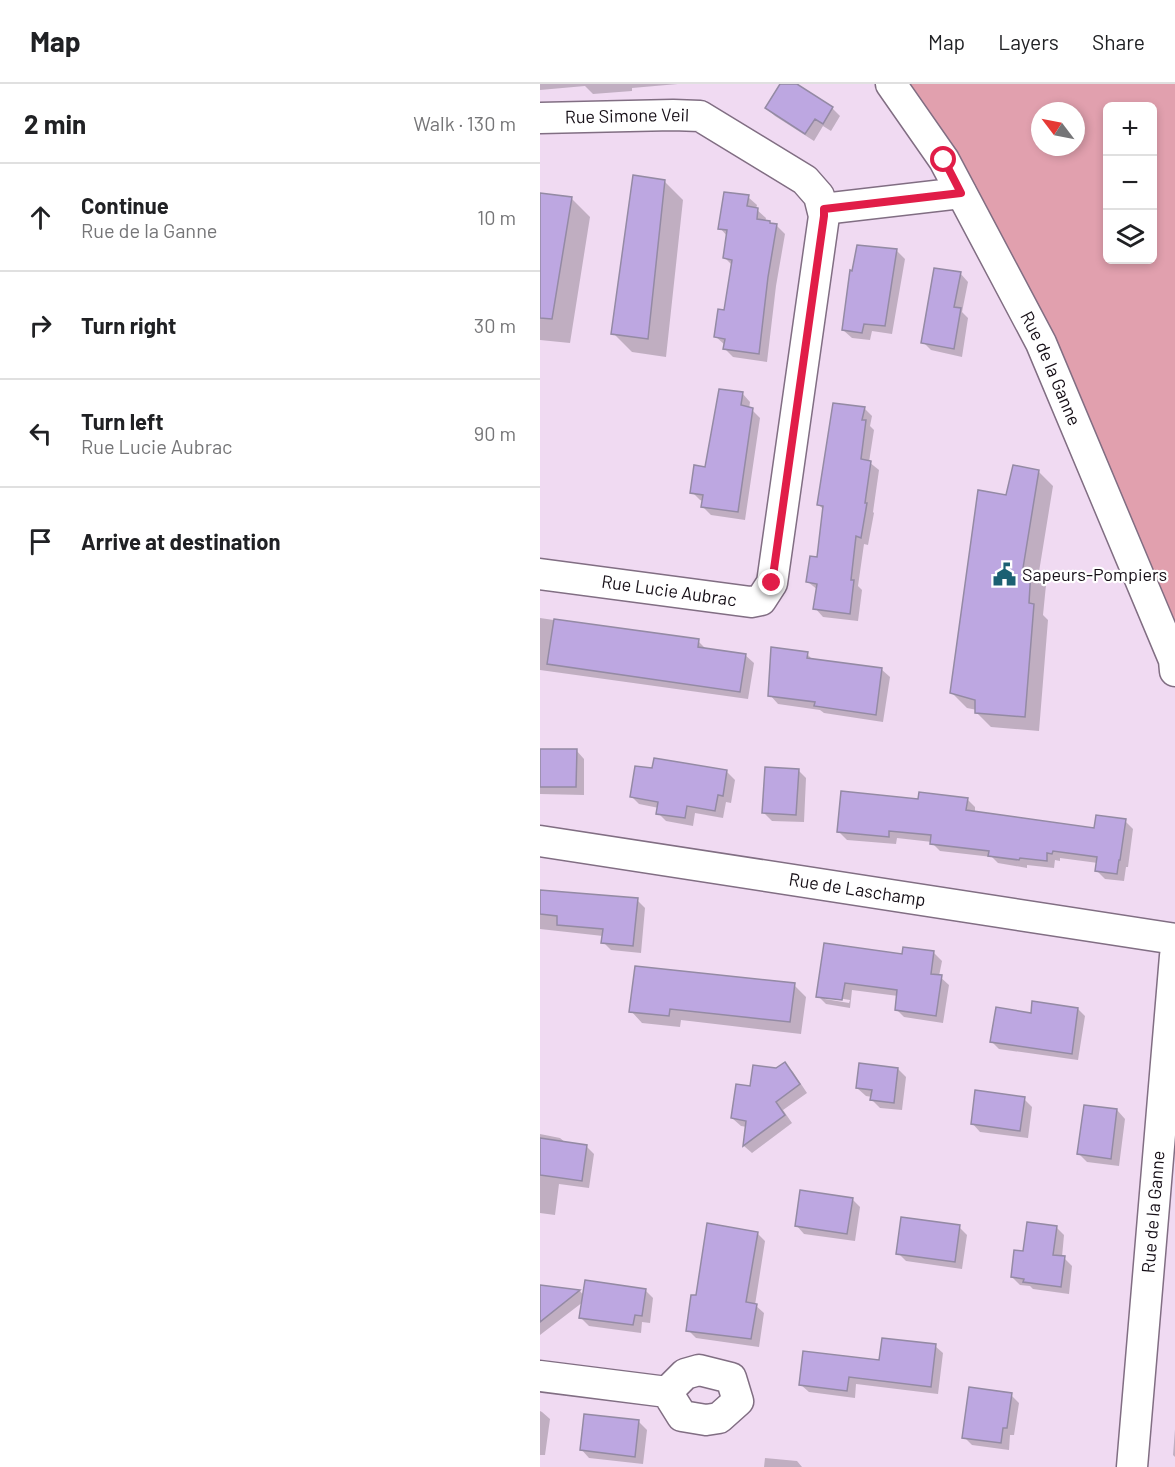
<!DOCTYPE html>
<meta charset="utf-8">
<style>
:root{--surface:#fff;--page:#f2f2f2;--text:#202124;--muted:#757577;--line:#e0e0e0}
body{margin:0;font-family:Barlow,sans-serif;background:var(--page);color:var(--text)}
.controls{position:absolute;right:18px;top:18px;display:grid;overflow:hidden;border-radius:9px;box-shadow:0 3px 9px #0003}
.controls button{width:54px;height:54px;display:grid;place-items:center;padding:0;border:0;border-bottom:2px solid var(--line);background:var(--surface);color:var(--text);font:30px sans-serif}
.compass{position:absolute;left:491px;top:18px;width:54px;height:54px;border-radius:50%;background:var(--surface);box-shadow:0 3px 9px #0003;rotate:302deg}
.stop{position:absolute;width:18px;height:18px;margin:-14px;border:4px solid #e11d48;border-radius:50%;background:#fff}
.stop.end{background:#e11d48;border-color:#fff;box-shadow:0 2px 6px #0008}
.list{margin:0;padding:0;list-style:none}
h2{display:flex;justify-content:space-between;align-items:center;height:78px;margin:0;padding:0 24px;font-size:26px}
h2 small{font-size:20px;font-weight:400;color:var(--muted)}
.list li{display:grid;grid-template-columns:39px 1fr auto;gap:18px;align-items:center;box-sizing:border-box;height:108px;padding:0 24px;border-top:2px solid var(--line)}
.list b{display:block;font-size:22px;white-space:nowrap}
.list p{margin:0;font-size:20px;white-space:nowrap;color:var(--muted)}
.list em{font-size:20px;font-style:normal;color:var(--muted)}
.icon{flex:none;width:33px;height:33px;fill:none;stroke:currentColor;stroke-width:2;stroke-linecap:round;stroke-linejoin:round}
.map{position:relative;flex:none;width:635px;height:1383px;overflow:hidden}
header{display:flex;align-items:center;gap:36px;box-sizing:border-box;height:84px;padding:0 30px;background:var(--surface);border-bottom:2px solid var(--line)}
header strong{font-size:28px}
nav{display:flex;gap:33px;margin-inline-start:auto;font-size:21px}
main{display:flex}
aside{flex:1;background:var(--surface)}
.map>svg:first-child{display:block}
.green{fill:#e1a0ae;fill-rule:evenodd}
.shadow{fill:#0003;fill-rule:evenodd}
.building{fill:#bda7e1;stroke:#948aa4;stroke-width:1.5}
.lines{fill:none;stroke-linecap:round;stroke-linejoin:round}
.minor-casing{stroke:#816e83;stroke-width:33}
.minor{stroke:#fff;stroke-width:30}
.route{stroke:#e11d48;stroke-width:8}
.labels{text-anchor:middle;stroke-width:4.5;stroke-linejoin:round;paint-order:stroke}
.street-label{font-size:18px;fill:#160f17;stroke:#fff}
.poi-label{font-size:18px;fill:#160f17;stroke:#fff;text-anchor:start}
</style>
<header>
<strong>Map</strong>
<nav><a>Map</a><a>Layers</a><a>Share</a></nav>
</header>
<main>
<aside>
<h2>2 min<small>Walk · 130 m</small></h2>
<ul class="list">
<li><svg class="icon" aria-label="ahead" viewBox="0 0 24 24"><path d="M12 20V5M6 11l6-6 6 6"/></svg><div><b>Continue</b><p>Rue de la Ganne</p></div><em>10 m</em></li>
<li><svg class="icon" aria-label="right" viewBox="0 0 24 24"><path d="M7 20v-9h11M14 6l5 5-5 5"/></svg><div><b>Turn right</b></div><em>30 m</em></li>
<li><svg class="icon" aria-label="left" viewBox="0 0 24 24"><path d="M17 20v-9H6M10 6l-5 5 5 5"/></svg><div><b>Turn left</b><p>Rue Lucie Aubrac</p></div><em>90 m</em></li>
<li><svg class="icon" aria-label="arrive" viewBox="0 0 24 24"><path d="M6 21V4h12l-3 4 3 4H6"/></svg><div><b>Arrive at destination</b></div></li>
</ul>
</aside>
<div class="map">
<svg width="635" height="1383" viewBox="0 0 635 1383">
<rect width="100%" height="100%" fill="#f0daf2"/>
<path class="green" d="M 351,0 L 635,0 L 635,587 L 501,259 ZM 568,22 L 612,22 L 612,176 L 568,176 ZM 500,27 L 536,27 L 536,63 L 500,63 Z"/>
<path class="shadow" d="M 0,0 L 138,0 L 92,4 L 92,7 L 53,10 L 45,2 L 0,6 Z
M 241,0 L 254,0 L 292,24 L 300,32 L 291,47 L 283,42 L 274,57 L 235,32 L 226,24 Z
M 124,97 L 143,116 L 126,273 L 92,268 L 73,249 Z
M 0,110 L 31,114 L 50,133 L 30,259 L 0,256 Z
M 208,113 L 217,121 L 216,125 L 226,134 L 225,138 L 237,142 L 245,150 L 236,202 L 227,278 L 193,273 L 185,265 L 185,261 L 175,252 L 186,228 L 192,181 L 185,174 L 188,153 L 180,144 Z
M 357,167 L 365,175 L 352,250 L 332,247 L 330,256 L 312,254 L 303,246 Z
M 420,189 L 428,198 L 422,228 L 428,234 L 422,273 L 391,266 L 383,258 Z
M 202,309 L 210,318 L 209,325 L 212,326 L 220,334 L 205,436 L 171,431 L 163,423 L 163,417 L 160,416 L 152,408 L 167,385 Z
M 324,324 L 332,332 L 330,342 L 334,346 L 329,378 L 339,386 L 333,428 L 334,429 L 328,461 L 324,460 L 318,502 L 322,506 L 318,537 L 283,533 L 275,524 L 278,506 L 268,498 L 278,474 L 284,426 L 278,420 Z
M 498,387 L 513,402 L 498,494 L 506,501 L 503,531 L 508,536 L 499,647 L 451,643 L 436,628 L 437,626 L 427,624 L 412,609 L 467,413 Z
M 0,534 L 158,557 L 167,566 L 205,571 L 214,579 L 208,615 L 0,586 Z
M 267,570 L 274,577 L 341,585 L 350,593 L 343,638 L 284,629 L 280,626 L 238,620 L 230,611 Z
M 0,666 L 36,666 L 44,675 L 44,711 L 0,710 Z
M 258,686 L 266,694 L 264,738 L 232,737 L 224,729 Z
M 187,688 L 195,696 L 191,719 L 186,718 L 183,734 L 155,729 L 153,742 L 126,737 L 118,729 L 119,724 L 99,720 L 91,712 Z
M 427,715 L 435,723 L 435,729 L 555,746 L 585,737 L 593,745 L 588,783 L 586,783 L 584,797 L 565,795 L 557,787 L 558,779 L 520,774 L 520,777 L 515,776 L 514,784 L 487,781 L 487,784 L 458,779 L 452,773 L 400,767 L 392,759 L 392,758 L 357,754 L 356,760 L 307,756 L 299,748 L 380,716 Z
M 0,806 L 4,808 L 97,816 L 105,824 L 101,869 L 71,866 L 63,858 L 63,852 L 0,845 Z
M 285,861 L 364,872 L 394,869 L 402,877 L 399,892 L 409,901 L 403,939 L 364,933 L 356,925 L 358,912 L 312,906 L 310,924 L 286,920 L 278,912 ZM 285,912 L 310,916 L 309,919 L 285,915 Z
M 254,901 L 266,913 L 261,950 L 141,936 L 140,943 L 102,939 L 91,927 Z
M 538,925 L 545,932 L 538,976 L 459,965 L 452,958 L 492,931 Z
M 245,980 L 253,988 L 267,1009 L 243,1026 L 252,1039 L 212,1069 L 204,1062 L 207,1043 L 201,1042 L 192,1034 L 211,1004 Z
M 358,985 L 366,993 L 362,1026 L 340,1024 L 332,1016 L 332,1013 L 326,1012 L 317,1004 Z
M 484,1015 L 492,1023 L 488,1054 L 440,1048 L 432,1039 Z
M 577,1026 L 585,1035 L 579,1082 L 547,1078 L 539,1070 Z
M 0,1050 L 20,1054 L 26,1059 L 46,1062 L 54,1070 L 49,1104 L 19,1100 L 15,1131 L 0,1129 Z
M 312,1115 L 320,1123 L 315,1157 L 264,1150 L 256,1141 Z
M 419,1143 L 427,1151 L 422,1185 L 366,1177 L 358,1169 Z
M 516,1143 L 524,1151 L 522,1173 L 524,1174 L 532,1182 L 529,1210 L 493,1205 L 490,1202 L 480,1201 L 472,1193 L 484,1169 Z
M 217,1149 L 225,1157 L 215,1221 L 224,1229 L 219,1263 L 156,1254 L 148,1246 L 157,1213 Z
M 0,1203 L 40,1207 L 44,1212 L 105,1206 L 113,1214 L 110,1239 L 102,1238 L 101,1249 L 49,1242 L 41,1234 L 43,1218 L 0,1251 Z
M 395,1262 L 403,1269 L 398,1310 L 316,1300 L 315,1314 L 269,1308 L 261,1301 Z
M 471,1311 L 479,1319 L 474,1351 L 470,1351 L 469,1366 L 432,1361 L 424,1353 Z
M 0,1327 L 2,1328 L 10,1335 L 5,1371 L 0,1371 Z
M 99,1338 L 107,1346 L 103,1380 L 49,1374 L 41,1365 Z
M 635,1345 L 635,1373 L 633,1371 Z
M 225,1374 L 257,1377 L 262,1383 L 224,1383 Z"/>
<path class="building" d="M 240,0 L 257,0 L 293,23 L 283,40 L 275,35 L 265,50 L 225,24 Z
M 93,91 L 125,96 L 108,255 L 71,250 Z
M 184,108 L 209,111 L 207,122 L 218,124 L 217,135 L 230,137 L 230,139 L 237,140 L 228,193 L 219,270 L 183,265 L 185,255 L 174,253 L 178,225 L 184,226 L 192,176 L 183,174 L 187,146 L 178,145 Z
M 0,109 L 32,113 L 12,235 L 0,234 Z
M 317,161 L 357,165 L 345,242 L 324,240 L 322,249 L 302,246 L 310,186 L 312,187 Z
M 394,184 L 421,188 L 414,223 L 421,224 L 414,265 L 381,259 Z
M 179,305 L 203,308 L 201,321 L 213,324 L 198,428 L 161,423 L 163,411 L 150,409 L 154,381 L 165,383 Z
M 293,319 L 325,323 L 322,336 L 326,336 L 321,375 L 331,377 L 325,419 L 327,419 L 321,454 L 316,452 L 311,496 L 314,496 L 310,530 L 273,525 L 277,500 L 266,498 L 270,472 L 277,473 L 283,422 L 277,421 Z
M 473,381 L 499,386 L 483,484 L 491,485 L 489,519 L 494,520 L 485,633 L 435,629 L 435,616 L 410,609 L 438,406 L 466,411 Z
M 14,535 L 159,555 L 158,563 L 206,570 L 200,608 L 7,580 Z
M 231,563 L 268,568 L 267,574 L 342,584 L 336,631 L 274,622 L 275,618 L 228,612 Z
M 0,665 L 37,665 L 36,703 L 0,703 Z
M 114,674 L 187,686 L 183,712 L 178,711 L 175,727 L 147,722 L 145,734 L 116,730 L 118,718 L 90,713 L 95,682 L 112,684 Z
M 225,683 L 259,685 L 256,731 L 222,729 Z
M 301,707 L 378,715 L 379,708 L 428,714 L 426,726 L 554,744 L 556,731 L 586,735 L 580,776 L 579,776 L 577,790 L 555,787 L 557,773 L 513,767 L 512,770 L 507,769 L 507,777 L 480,774 L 479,776 L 448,772 L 449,767 L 390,760 L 391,751 L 349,747 L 349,753 L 297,748 Z
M 0,806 L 98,814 L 93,862 L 61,859 L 63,845 L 17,841 L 17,832 L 0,830 Z
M 284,859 L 362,870 L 363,863 L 394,867 L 391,890 L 402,891 L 396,932 L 355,926 L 357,906 L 305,899 L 302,916 L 276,913 Z
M 95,882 L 255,899 L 250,938 L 130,925 L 129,932 L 89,928 Z
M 492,917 L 538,924 L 532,970 L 450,958 L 456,923 L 491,929 Z
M 245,978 L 260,1000 L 236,1018 L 245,1031 L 203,1062 L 206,1037 L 191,1034 L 196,1000 L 210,1002 L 213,981 L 236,984 Z
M 319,979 L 358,984 L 354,1019 L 330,1016 L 332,1006 L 316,1004 Z
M 435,1006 L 485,1013 L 480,1047 L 431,1040 Z
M 544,1021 L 577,1025 L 571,1075 L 537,1070 Z
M 0,1054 L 47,1061 L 42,1097 L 0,1091 Z
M 260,1106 L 313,1114 L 307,1150 L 255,1142 Z
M 361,1133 L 420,1141 L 415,1178 L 356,1170 Z
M 487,1138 L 517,1142 L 513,1171 L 525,1172 L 521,1203 L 483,1198 L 484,1195 L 471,1193 L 474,1166 L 483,1167 Z
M 167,1139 L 218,1148 L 206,1218 L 217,1220 L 211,1255 L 146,1247 L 151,1211 L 156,1211 Z
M 45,1196 L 106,1205 L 102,1232 L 95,1231 L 93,1241 L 39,1234 Z
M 0,1201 L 40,1206 L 0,1238 Z
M 342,1254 L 396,1260 L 391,1303 L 309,1293 L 307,1307 L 259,1301 L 263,1267 L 339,1276 Z
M 429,1303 L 472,1309 L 467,1344 L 463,1344 L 461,1359 L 422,1354 Z
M 44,1330 L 99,1336 L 95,1373 L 40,1366 Z"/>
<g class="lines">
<defs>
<g id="minor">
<path id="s1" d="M 351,0 L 404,76 L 501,259 L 634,576 L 635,587"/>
<path id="s2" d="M 0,34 L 133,31 L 160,32 L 265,96 L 279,112 L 284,132 L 232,499 L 221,516 L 211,518 L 0,490"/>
<path d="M 283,125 L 421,109"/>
<path id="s3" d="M 0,757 L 635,855"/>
<path d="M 0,1292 L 127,1308 L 142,1332 L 166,1336 L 179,1334 L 198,1317 L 191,1294 L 159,1286 L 145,1290 L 127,1308"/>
<path id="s4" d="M 592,1383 L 635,872"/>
</g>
</defs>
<use href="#minor" class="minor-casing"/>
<use href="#minor" class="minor"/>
</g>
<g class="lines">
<path class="route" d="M 232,499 L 284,132 L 284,125 L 421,109 L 404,76"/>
</g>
<defs>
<symbol id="civic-bare" viewBox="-9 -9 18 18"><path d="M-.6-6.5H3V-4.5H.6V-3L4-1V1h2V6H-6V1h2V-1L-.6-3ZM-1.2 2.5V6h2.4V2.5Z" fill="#1b6072" stroke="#fff" stroke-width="2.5" paint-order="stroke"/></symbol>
</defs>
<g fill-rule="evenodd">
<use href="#civic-bare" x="448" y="474" width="33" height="33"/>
</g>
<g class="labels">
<g class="street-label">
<text dy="6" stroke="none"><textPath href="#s2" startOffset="87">Rue Simone Veil</textPath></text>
<text dy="6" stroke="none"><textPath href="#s1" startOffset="327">Rue de la Ganne</textPath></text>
<text transform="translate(129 507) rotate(8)" y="6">Rue Lucie Aubrac</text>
<text dy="6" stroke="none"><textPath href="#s3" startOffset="321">Rue de Laschamp</textPath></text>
<text dy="6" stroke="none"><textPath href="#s4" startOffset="256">Rue de la Ganne</textPath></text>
</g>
<g class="poi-label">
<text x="482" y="497">Sapeurs-Pompiers</text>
</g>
</g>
</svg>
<div class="controls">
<button>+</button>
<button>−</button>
<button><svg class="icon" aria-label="layers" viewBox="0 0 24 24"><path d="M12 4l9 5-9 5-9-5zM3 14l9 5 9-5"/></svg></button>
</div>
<svg class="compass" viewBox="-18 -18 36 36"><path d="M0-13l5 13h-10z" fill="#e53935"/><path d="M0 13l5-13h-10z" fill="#757577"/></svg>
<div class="stop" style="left:404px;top:76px"></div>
<div class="stop end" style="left:232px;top:499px"></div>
</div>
</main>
